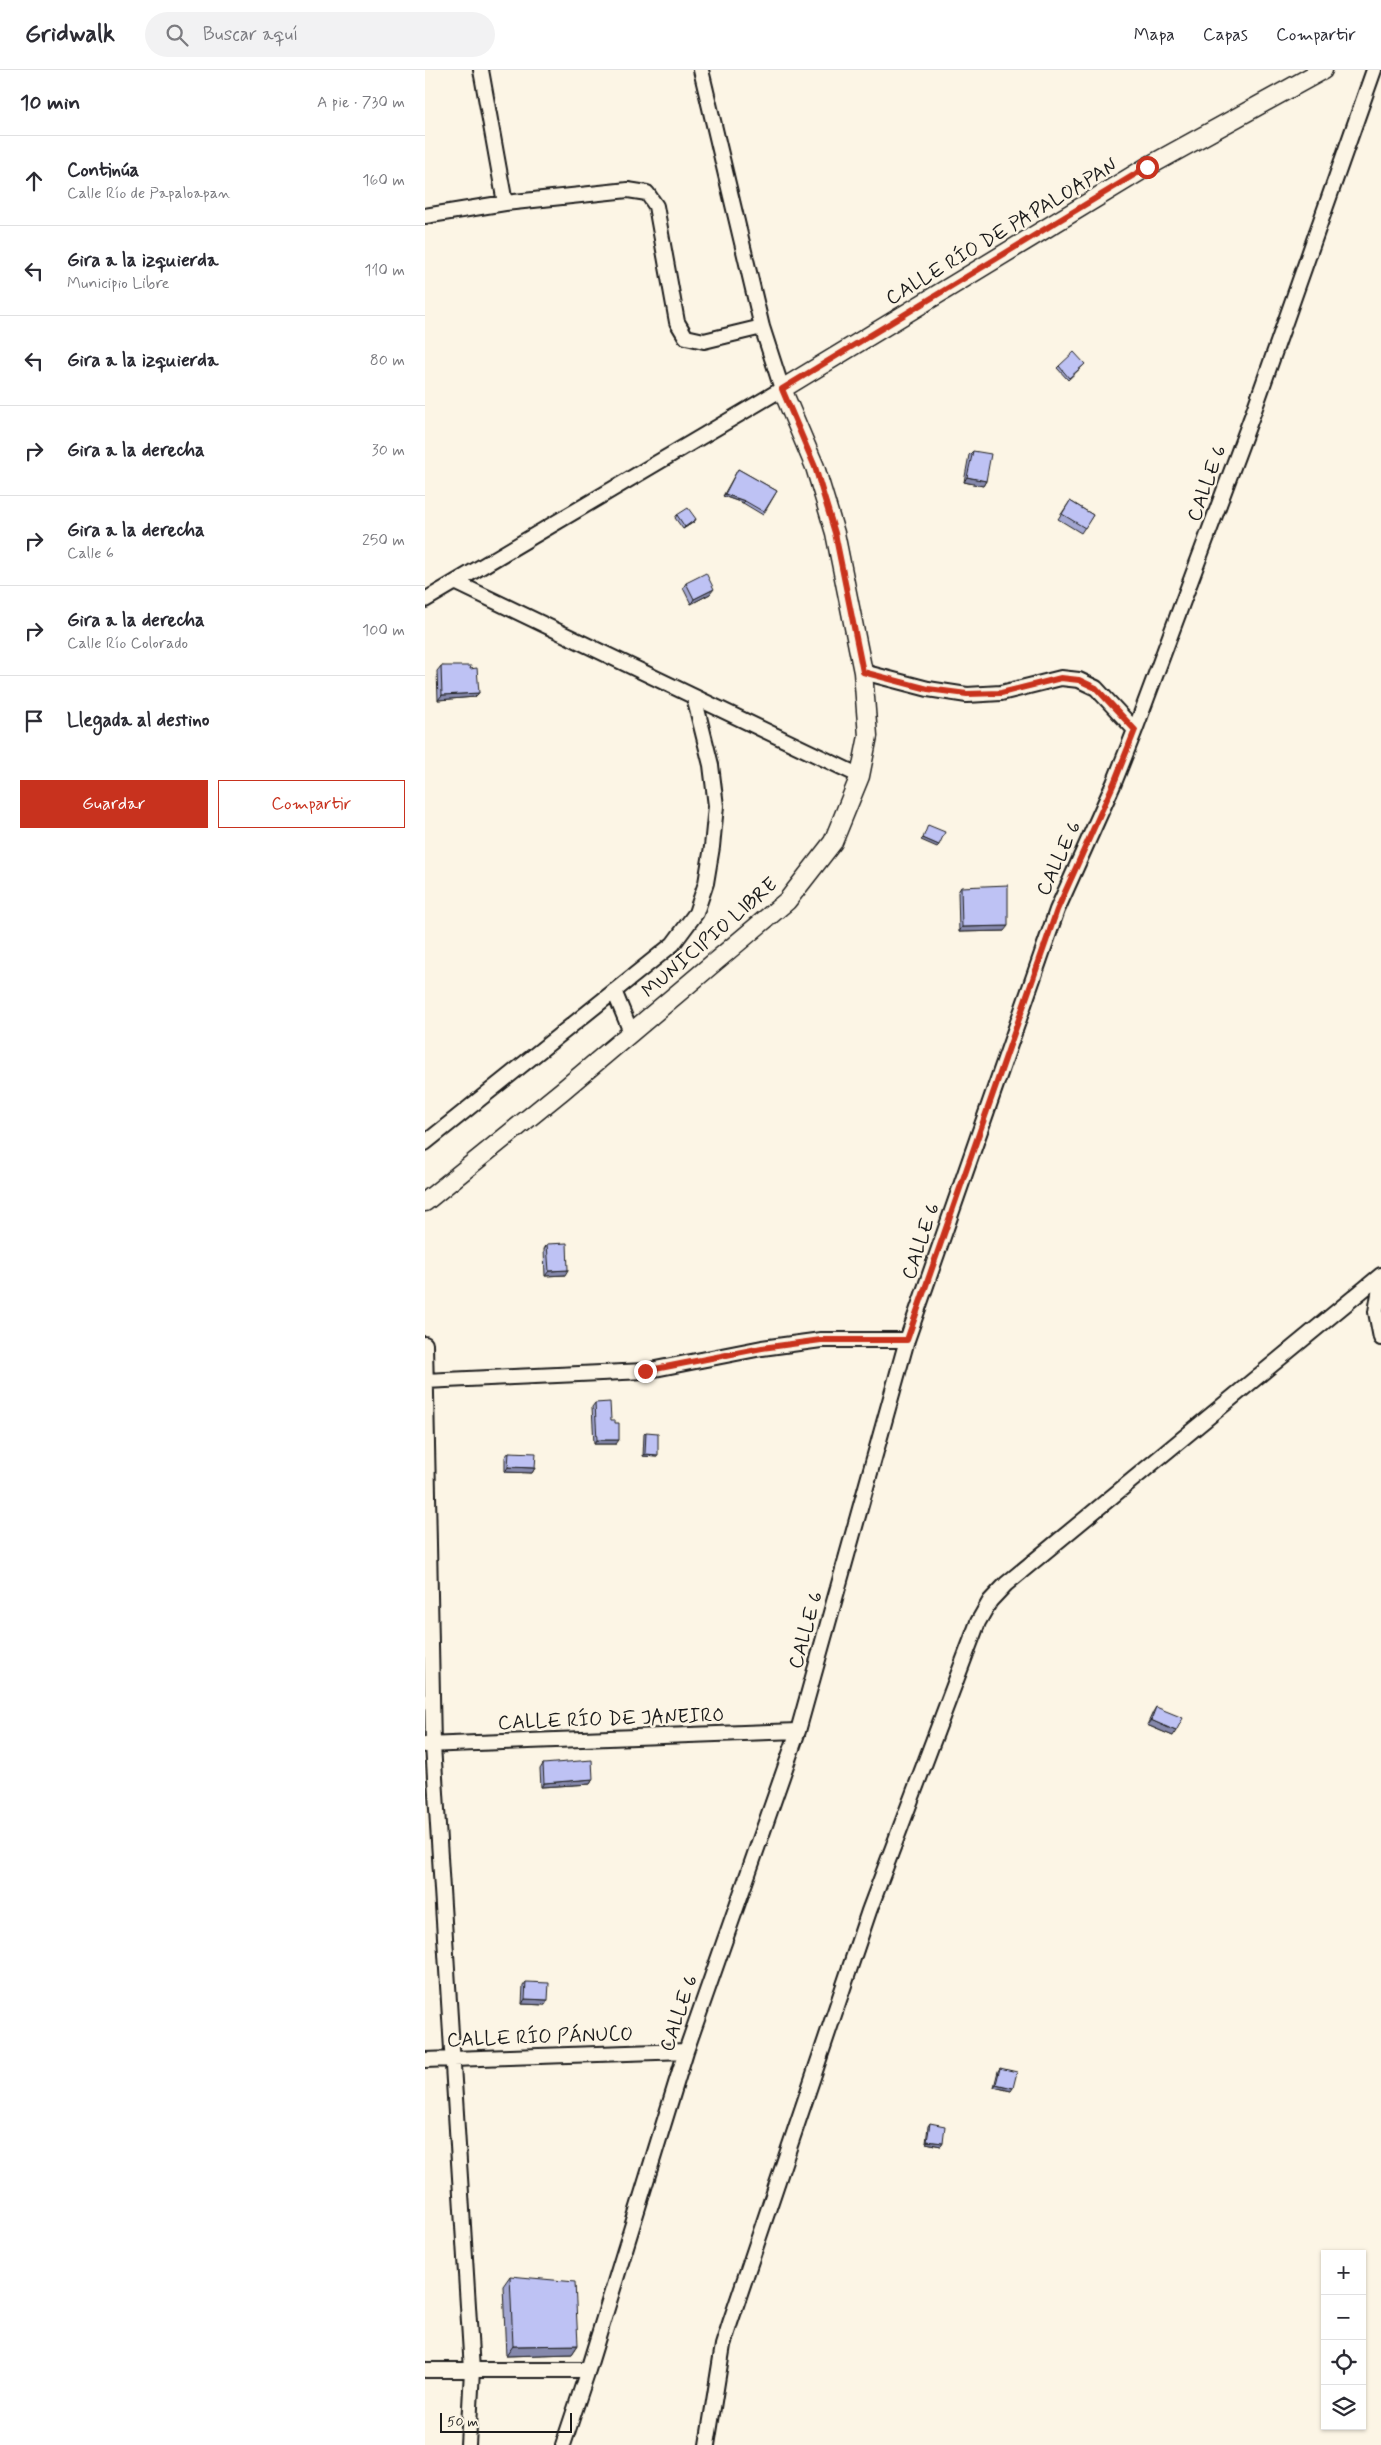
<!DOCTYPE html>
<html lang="es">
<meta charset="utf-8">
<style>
:root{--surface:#fff;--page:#f2f2f3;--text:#2b2b33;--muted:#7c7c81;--line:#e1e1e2;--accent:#c8321e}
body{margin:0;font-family:Mynerve,sans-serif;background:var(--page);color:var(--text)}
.controls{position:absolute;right:15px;bottom:15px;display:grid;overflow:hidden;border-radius:0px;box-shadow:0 1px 4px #0004}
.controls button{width:45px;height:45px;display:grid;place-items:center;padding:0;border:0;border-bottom:1px solid var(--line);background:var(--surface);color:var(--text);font:25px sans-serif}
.scale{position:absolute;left:15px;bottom:12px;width:132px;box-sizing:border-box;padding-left:5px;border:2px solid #1c1c1c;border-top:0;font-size:14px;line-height:18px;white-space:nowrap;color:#1c1c1c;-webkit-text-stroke:4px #fcf5e5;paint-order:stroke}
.stop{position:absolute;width:15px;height:15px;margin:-11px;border:4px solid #c8321e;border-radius:50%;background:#fff}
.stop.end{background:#c8321e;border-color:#fff;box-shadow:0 1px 5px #0008}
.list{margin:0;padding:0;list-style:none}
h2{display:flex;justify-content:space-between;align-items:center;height:65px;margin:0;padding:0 20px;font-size:21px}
h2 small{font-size:16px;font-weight:400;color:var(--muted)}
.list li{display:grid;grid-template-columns:32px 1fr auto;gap:15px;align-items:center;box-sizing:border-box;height:90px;padding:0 20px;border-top:1px solid var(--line)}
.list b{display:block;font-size:19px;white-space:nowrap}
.list p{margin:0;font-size:16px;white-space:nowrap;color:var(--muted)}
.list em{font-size:16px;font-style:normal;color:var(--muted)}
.actions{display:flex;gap:10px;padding:15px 20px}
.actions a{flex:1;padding:11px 0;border:1px solid var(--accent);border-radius:0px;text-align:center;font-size:18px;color:var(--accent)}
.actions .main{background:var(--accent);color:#fff}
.icon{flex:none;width:28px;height:28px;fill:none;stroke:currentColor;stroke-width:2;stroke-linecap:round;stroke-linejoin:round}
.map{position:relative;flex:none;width:956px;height:2375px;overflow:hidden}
header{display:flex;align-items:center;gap:30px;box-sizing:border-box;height:70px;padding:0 25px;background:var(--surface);border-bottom:1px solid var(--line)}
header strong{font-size:24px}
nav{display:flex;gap:28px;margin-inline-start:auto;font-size:18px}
.search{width:350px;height:45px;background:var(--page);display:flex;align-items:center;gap:12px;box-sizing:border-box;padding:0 18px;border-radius:28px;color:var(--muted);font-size:19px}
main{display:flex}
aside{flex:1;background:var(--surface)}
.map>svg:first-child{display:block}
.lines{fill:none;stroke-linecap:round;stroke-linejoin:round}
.minor-casing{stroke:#1c1c1c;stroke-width:18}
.tertiary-casing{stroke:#1c1c1c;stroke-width:21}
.minor{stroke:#fcf5e5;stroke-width:14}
.tertiary{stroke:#fcf5e5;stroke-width:18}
.wall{fill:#a3a7d2;stroke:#1c1c1c}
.shaded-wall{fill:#8588ab;stroke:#1c1c1c}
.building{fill:#bec2f4;stroke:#1c1c1c}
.route{stroke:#c8321e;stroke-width:6}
.labels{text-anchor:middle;stroke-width:5;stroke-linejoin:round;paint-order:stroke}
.street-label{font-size:20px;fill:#1c1c1c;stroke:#fcf5e5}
</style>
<header>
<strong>Gridwalk</strong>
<div class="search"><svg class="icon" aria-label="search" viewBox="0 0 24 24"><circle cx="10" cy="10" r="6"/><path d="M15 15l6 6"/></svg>Buscar aquí</div>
<nav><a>Mapa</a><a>Capas</a><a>Compartir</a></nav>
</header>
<main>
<aside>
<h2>10 min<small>A pie · 730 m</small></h2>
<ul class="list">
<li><svg class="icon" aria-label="ahead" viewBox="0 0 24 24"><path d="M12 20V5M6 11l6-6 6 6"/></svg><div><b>Continúa</b><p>Calle Río de Papaloapan</p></div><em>160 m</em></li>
<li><svg class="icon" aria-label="left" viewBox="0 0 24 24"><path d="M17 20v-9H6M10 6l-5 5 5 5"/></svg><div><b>Gira a la izquierda</b><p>Municipio Libre</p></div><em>110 m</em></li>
<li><svg class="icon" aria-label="left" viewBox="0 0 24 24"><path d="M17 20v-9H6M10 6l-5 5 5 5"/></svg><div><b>Gira a la izquierda</b></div><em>80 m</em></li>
<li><svg class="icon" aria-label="right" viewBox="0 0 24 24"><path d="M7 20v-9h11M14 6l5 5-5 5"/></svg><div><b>Gira a la derecha</b></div><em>30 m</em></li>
<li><svg class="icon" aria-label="right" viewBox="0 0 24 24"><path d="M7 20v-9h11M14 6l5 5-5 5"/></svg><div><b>Gira a la derecha</b><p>Calle 6</p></div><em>250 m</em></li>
<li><svg class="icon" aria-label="right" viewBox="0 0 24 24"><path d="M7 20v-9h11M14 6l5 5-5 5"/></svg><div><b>Gira a la derecha</b><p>Calle Río Colorado</p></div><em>100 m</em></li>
<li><svg class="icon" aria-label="arrive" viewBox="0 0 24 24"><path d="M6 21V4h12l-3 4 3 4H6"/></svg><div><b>Llegada al destino</b></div></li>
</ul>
<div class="actions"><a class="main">Guardar</a><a>Compartir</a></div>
</aside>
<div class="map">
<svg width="956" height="2375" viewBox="0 0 956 2375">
<rect width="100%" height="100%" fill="#fcf5e5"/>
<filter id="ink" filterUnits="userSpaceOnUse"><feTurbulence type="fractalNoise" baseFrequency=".02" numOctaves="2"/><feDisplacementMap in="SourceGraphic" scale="10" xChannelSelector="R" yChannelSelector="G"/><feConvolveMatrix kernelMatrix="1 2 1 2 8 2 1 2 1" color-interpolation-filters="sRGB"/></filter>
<g filter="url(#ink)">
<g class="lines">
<defs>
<path id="minor" d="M 56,0 L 80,133
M 0,146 L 80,133 L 203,120 L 222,123 L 231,136 L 252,252 L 261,267 L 279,271 L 337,257
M 32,513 L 435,706
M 0,530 L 357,319 L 337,257 L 276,0
M 438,602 L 503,619 L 542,625 L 576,623 L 636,608 L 654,610 L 671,618 L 710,660
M 189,921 L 206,962
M 0,1073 L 248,874 L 271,843 L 281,813 L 287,777 L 291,736 L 286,695 L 269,627
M 956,1212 L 951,1242 L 956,1268
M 0,1274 L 8,1675 L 47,2300 L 43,2375
M 0,1311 L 220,1301 L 337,1278 L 396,1270 L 482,1270
M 0,1675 L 373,1661
M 0,1990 L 261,1981
M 0,2300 L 163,2300
M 138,2375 L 163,2300 L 261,1981 L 373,1661 L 482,1270 L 632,840 L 689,713 L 710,660 L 827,346 L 949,0
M 282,2375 L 298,2275 L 305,2253 L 444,1841 L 553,1552 L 565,1531 L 581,1514 L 956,1205"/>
<path id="tertiary" d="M 0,1132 L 137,1021 L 362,831 L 408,772 L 435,706 L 443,666 L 438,602 L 410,463 L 390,397 L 357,319 L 722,97 L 898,0"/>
</defs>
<use href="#minor" class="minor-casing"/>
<use href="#tertiary" class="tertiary-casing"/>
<use href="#minor" class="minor"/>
<use href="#tertiary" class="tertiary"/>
</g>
<path class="wall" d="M 660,294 L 643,310 L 632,298 L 634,296 Z
M 548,381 L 561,411 L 558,416 L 539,412 L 544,385 Z
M 313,399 L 352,421 L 338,445 L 318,433 L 298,426 Z
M 645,431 L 668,445 L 656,463 L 633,449 Z
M 252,445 L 271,449 L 269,452 L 258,459 L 250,448 Z
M 261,513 L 285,524 L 266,534 L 258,518 Z
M 16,596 L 45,599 L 54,623 L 50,627 L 13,630 L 12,601 Z
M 536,817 L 579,861 L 534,862 L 533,822 Z
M 122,1174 L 140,1205 L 120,1206 L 119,1179 Z
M 170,1333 L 186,1350 L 191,1374 L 169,1374 L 167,1337 Z
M 221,1362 L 232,1387 L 218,1386 L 219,1364 Z
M 84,1382 L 110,1398 L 107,1403 L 80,1402 L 80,1387 Z
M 731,1637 L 748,1666 L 722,1655 L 728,1642 Z
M 118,1694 L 168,1709 L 165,1714 L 116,1717 L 115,1699 Z
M 101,1912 L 120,1935 L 97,1934 L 98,1916 Z
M 575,1998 L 586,2021 L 569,2017 L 573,2001 Z
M 505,2053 L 518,2073 L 516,2076 L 501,2073 L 503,2056 Z
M 85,2206 L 153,2275 L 147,2284 L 81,2286 L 78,2216 Z"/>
<path class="shaded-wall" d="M 542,407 L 561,411 L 558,416 L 539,412 Z
M 300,424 L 320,431 L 318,433 L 298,426 Z
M 271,449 L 269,452 L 258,459 L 260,457 Z
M 289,519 L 285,524 L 266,534 L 269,529 Z
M 54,623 L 50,627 L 13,630 L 17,625 Z
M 498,768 L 514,775 L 512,777 L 496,770 Z
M 583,856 L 579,861 L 534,862 L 537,857 Z
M 143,1200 L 140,1205 L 120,1206 L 124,1201 Z
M 172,1370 L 194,1370 L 191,1374 L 169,1374 Z
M 220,1384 L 233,1385 L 232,1387 L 218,1386 Z
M 83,1397 L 110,1398 L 107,1403 L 80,1402 Z
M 726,1650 L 751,1661 L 748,1666 L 722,1655 Z
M 168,1709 L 165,1714 L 116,1717 L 119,1713 Z
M 100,1929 L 123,1930 L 120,1935 L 97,1934 Z
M 571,2014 L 588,2018 L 586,2021 L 569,2017 Z
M 502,2071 L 518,2073 L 516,2076 L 501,2073 Z
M 153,2275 L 147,2284 L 81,2286 L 88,2276 Z"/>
<path class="building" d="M 649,282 L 660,294 L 644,308 L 634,296 Z
M 548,381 L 566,384 L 561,411 L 542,407 Z
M 313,399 L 352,421 L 339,442 L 320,431 L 300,424 Z
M 645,431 L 668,445 L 660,458 L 637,444 Z
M 263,438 L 271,449 L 260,457 L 252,445 Z
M 281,503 L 289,519 L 269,529 L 261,513 Z
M 16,596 L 46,596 L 45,599 L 52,598 L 54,623 L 17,625 Z
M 503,755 L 520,762 L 514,775 L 498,768 Z
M 583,815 L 583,856 L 537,857 L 536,817 Z
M 142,1173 L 143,1200 L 124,1201 L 122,1174 Z
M 185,1332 L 186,1350 L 190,1350 L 190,1353 L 194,1353 L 194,1370 L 172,1370 L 170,1333 Z
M 221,1362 L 233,1363 L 233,1385 L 220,1384 Z
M 84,1382 L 111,1383 L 110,1398 L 83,1397 Z
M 731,1637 L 758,1648 L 751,1661 L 726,1650 Z
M 167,1690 L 168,1709 L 119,1713 L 118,1694 Z
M 101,1912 L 124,1913 L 123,1930 L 100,1929 Z
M 575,1998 L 592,2002 L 588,2018 L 571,2014 Z
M 505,2053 L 520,2056 L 518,2073 L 502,2071 Z
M 85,2206 L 150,2212 L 153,2275 L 88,2276 Z"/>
</g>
<g class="lines" filter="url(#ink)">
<path class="route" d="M 220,1301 L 337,1278 L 396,1270 L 482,1270 L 632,840 L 689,713 L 710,660 L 671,618 L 654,610 L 636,608 L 576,623 L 542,624 L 503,619 L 438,602 L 410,463 L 390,397 L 357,319 L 722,97"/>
</g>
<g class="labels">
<g class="street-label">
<text transform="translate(576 161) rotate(-31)" y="7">CALLE RÍO DE PAPALOAPAN</text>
<text transform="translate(781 413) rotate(-70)" y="7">CALLE 6</text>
<text transform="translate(633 788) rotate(-65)" y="7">CALLE 6</text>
<text transform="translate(284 867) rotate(-41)" y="7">MUNICIPIO LIBRE</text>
<text transform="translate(495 1171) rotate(-71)" y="7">CALLE 6</text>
<text transform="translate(380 1560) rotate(-74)" y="7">CALLE 6</text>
<text transform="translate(186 1648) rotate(-2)" y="7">CALLE RÍO DE JANEIRO</text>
<text transform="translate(253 1943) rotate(-71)" y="7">CALLE 6</text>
<text transform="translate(115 1966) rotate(-2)" y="7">CALLE RÍO PÁNUCO</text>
</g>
</g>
</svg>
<div class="controls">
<button>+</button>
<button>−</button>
<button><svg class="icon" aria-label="locate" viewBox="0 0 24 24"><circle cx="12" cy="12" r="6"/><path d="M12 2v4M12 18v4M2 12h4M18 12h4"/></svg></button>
<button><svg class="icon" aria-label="layers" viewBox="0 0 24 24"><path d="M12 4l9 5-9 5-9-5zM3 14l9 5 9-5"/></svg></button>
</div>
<div class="scale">50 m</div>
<div class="stop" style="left:722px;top:97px"></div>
<div class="stop end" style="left:220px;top:1301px"></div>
</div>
</main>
